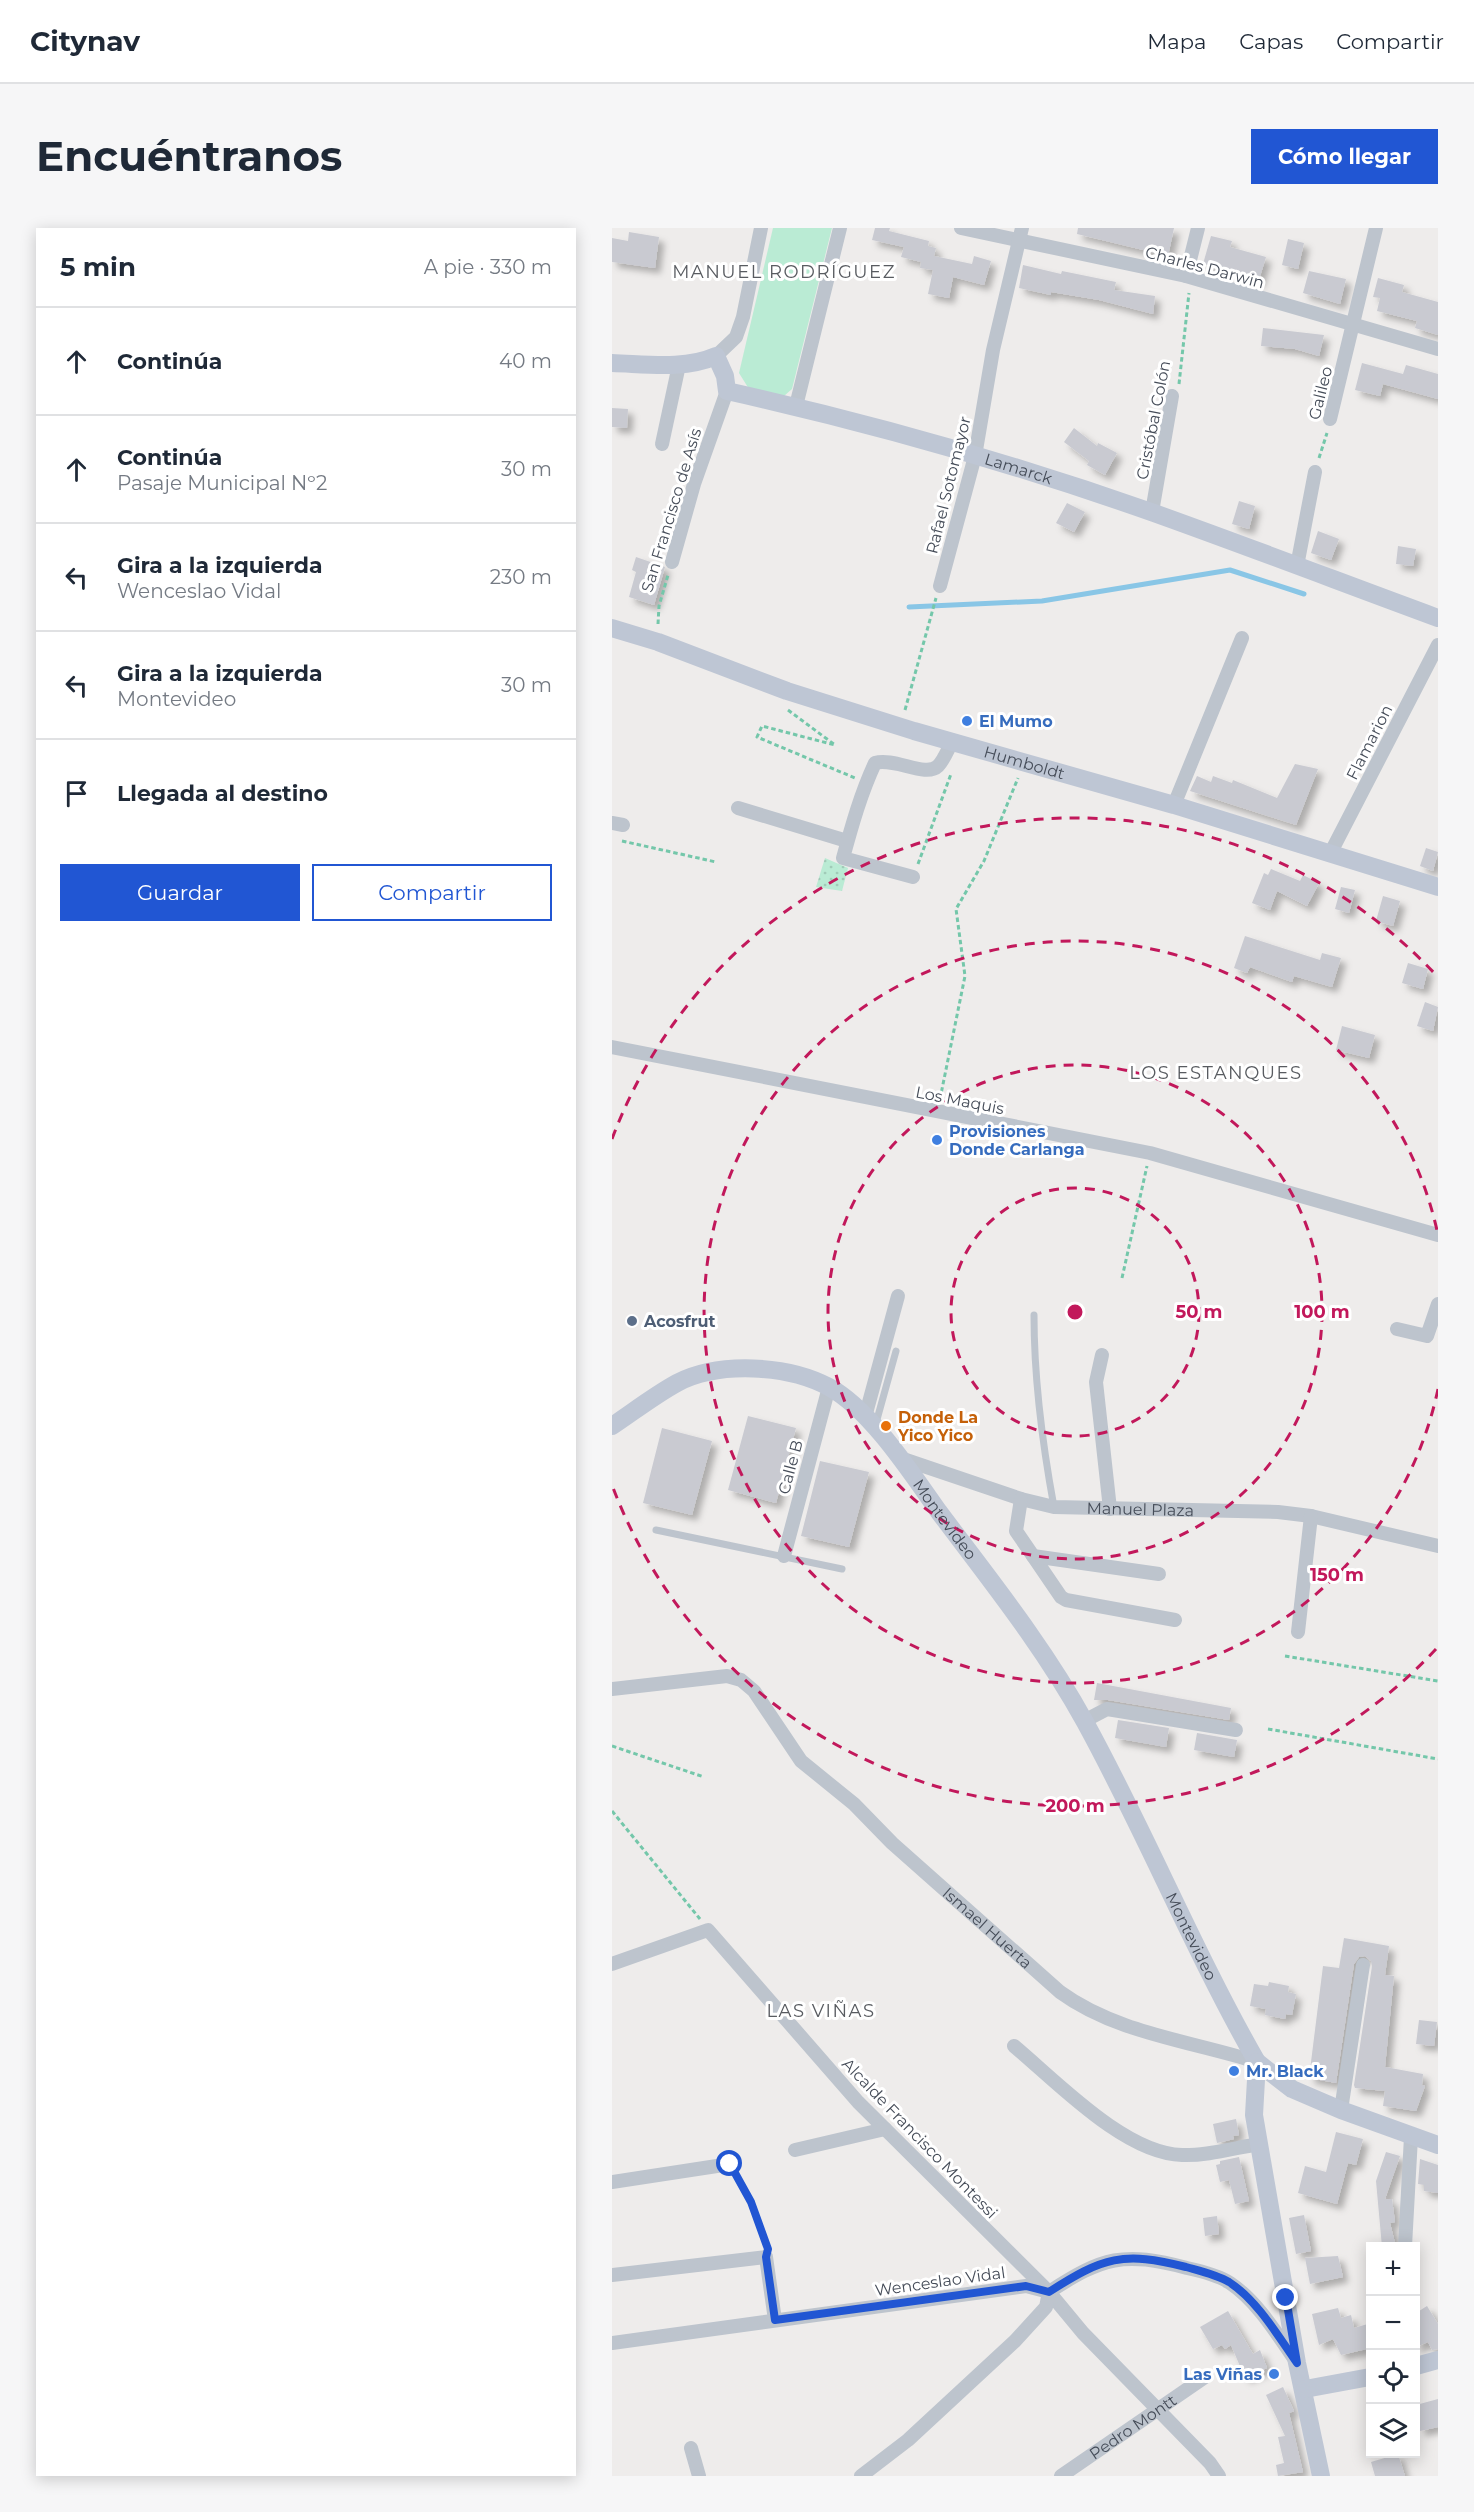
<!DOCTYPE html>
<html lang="es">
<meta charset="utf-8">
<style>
:root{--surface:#fff;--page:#f6f6f7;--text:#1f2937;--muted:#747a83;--line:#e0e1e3;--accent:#2156d3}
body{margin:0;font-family:Montserrat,sans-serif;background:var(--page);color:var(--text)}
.controls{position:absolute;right:18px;bottom:18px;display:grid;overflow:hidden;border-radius:0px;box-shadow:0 3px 15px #0003}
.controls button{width:54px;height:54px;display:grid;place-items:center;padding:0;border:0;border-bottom:2px solid var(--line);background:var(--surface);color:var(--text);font:30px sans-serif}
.stop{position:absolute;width:18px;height:18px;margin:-14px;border:4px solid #2156d3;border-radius:50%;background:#fff}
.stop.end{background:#2156d3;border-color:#fff;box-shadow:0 2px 6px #0008}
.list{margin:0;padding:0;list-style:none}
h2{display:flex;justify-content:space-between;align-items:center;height:78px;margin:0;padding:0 24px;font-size:26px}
h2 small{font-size:20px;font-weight:400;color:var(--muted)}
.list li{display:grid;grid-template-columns:39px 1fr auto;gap:18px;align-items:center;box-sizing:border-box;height:108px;padding:0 24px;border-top:2px solid var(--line)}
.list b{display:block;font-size:22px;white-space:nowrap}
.list p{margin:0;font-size:20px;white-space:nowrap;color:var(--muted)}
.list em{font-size:20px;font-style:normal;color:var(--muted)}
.actions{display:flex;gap:12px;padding:18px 24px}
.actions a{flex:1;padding:14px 0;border:2px solid var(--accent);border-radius:0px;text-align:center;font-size:21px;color:var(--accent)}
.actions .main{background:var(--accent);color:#fff}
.icon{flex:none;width:33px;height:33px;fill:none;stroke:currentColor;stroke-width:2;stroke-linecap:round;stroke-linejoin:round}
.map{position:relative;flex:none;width:826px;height:2248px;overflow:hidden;border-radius:0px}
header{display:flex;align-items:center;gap:36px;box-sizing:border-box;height:84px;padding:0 30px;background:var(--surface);border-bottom:2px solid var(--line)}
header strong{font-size:28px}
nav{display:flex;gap:33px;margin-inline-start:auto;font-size:21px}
.intro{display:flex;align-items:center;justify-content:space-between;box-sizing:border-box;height:144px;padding:0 36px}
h1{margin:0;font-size:42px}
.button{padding:15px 27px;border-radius:0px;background:var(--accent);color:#fff;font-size:21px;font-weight:700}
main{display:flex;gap:36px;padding:0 36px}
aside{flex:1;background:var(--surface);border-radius:0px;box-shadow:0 3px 15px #0003}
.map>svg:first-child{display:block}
.grass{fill:#baebd4}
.park{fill:url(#park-dots)}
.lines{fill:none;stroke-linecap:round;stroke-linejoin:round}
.stream{stroke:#89c6e6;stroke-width:5}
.building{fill:#c9cad1;filter:url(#shadow)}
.path{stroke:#74c7aa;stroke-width:3;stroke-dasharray:4.5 3;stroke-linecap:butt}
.lane{stroke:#bdc4cd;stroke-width:7}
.street{stroke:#bdc4cd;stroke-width:14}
.secondary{stroke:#bec6d4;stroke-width:18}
.route{stroke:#2156d3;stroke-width:8}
.ring{fill:none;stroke:#c2185b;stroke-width:3;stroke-dasharray:10 8}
.shop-dot{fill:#3f7fe0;stroke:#fff;stroke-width:2}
.service-dot{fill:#5c6f8a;stroke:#fff;stroke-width:2}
.food-dot{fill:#e8710a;stroke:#fff;stroke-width:2}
.labels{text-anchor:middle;stroke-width:6;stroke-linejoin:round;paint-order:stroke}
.street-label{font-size:16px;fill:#454c58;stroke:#fff}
.shop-label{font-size:16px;font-weight:bold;fill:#366cbe;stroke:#fff;text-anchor:start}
.service-label{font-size:16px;font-weight:bold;fill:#4e5e75;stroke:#fff;text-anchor:start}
.food-label{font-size:16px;font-weight:bold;fill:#c56008;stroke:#fff;text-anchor:start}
.neighbourhood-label{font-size:18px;letter-spacing:1.5px;fill:#585b60;stroke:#fff}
.centre{fill:#c2185b;stroke:#fff;stroke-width:3}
.ring-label{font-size:18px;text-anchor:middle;font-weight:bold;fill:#c2185b;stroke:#fff;stroke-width:6;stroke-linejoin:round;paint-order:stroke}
</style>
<header>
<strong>Citynav</strong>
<nav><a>Mapa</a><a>Capas</a><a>Compartir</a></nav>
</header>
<div class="intro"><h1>Encuéntranos</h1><a class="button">Cómo llegar</a></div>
<main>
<aside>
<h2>5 min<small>A pie · 330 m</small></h2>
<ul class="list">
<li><svg class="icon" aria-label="ahead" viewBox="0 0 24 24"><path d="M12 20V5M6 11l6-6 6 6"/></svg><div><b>Continúa</b></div><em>40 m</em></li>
<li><svg class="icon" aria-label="ahead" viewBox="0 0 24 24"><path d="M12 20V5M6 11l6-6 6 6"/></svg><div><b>Continúa</b><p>Pasaje Municipal Nº2</p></div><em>30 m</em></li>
<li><svg class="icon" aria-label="left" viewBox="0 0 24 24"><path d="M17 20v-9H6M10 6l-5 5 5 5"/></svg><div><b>Gira a la izquierda</b><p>Wenceslao Vidal</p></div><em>230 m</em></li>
<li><svg class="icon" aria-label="left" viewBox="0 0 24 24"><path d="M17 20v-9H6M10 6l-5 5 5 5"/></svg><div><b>Gira a la izquierda</b><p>Montevideo</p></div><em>30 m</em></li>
<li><svg class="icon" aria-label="arrive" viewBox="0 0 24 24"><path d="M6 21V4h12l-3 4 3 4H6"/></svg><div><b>Llegada al destino</b></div></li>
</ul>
<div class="actions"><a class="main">Guardar</a><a>Compartir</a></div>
</aside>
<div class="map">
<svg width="826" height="2248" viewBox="0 0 826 2248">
<defs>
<pattern id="park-dots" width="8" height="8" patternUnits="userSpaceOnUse" patternTransform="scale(1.5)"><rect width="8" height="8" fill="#baebd4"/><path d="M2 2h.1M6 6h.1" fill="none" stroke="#a1cbb8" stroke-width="1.8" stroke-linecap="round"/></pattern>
<filter id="shadow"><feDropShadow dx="5.5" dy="5.5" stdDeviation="3" flood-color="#0004"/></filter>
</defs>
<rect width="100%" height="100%" fill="#eeeceb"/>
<path class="grass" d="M 161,0 L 220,0 L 180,161 L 172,168 L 137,161 L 127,145 Z"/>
<path class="park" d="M 213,630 L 236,640 L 230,663 L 204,659 Z"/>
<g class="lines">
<path class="stream" d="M 297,379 L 430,373 L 618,342 L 692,366"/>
</g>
<path class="building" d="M 263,0 L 278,0 L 277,3 L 317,13 L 316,18 L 324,20 L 322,28 L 360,36 L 362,28 L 379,33 L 372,57 L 341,49 L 337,70 L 316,66 L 321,42 L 308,40 L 309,34 L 289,29 L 292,19 L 260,12 Z
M 466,0 L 562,0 L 556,28 L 465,6 Z
M 17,4 L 47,9 L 43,40 L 0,34 L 0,10 L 16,13 Z
M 599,8 L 620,13 L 618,19 L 654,29 L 646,55 L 625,49 L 626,46 L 591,36 Z
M 676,11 L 692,15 L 686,41 L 670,37 Z
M 411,37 L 449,46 L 450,43 L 504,54 L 502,62 L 543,68 L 541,86 L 487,72 L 439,64 L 439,67 L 407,60 Z
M 697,43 L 734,51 L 728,76 L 691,65 Z
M 766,50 L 792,57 L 790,64 L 826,74 L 826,107 L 803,100 L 805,93 L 765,83 L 768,70 L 761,69 Z
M 651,100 L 712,107 L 707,128 L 683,121 L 649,118 Z
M 750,135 L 791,146 L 794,137 L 826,146 L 826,171 L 771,156 L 768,168 L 743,162 Z
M 0,180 L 16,181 L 15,200 L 0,199 Z
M 462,200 L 485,218 L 486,215 L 505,225 L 493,247 L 475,237 L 477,233 L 452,214 Z
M 627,273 L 643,278 L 637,301 L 620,296 Z
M 455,275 L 473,284 L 462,304 L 444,295 Z
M 706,303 L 727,311 L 719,332 L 699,325 Z
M 786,318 L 804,321 L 801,338 L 784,336 Z
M 24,329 L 53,339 L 42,377 L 17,369 L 24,344 L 20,342 Z
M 683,536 L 706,541 L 684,597 L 578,563 L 585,548 L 599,554 L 601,548 L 620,555 L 621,552 L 665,570 Z
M 814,620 L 826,624 L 821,643 L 808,638 Z
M 659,641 L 688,653 L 691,647 L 707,655 L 695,678 L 665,663 L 658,682 L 640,675 L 652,645 L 656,647 Z
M 729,659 L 743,662 L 737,685 L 723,681 Z
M 771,668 L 788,673 L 781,698 L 764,693 Z
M 633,708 L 708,732 L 710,725 L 729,730 L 720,759 L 682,748 L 680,754 L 638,739 L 635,745 L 622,740 Z
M 796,735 L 816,741 L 811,761 L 790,755 Z
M 813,774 L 826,779 L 821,803 L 805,798 Z
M 730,798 L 763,807 L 757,830 L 724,822 Z
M 136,1188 L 184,1200 L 164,1275 L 116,1262 Z
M 50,1200 L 100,1213 L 80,1287 L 31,1275 Z
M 208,1233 L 257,1244 L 237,1319 L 189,1308 Z
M 485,1455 L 619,1480 L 617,1492 L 496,1472 L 482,1472 Z
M 506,1492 L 557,1500 L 554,1519 L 503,1510 Z
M 585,1505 L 625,1512 L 622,1529 L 582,1522 Z
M 732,1710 L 777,1718 L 773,1747 L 782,1748 L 773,1839 L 811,1846 L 810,1857 L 813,1858 L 804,1883 L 771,1878 L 773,1863 L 743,1860 L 742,1857 L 760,1738 L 759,1733 L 753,1728 L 747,1729 L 742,1736 L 724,1855 L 697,1850 L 711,1738 L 727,1740 Z
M 657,1754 L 677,1758 L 676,1764 L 684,1766 L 680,1787 L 674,1786 L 673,1791 L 653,1787 L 654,1781 L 638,1778 L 642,1756 L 656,1758 Z
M 807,1792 L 825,1794 L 822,1818 L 804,1816 Z
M 624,1891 L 627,1907 L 621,1908 L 622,1911 L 605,1915 L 601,1896 Z
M 724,1904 L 751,1911 L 744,1937 L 736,1935 L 725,1976 L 686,1965 L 693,1938 L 714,1944 Z
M 774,1924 L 788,1928 L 773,1971 L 780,1971 L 783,1994 L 778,1995 L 784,2019 L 770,2019 L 764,1953 Z
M 627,1929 L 637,1973 L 623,1976 L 617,1952 L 608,1954 L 604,1937 L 608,1936 L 608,1933 Z
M 808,1931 L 826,1937 L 826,1965 L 812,1963 L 812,1957 L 806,1956 Z
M 692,1987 L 699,2023 L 684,2026 L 677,1990 Z
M 605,1988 L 607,2006 L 593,2008 L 591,1990 Z
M 726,2028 L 731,2049 L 698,2056 L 693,2030 Z
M 815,2078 L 826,2096 L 826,2121 L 820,2122 L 816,2114 L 804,2119 L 804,2085 Z
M 726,2080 L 729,2090 L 739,2087 L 742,2100 L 759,2095 L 759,2120 L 729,2127 L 721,2111 L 707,2117 L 700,2086 Z
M 616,2083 L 641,2126 L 648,2122 L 655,2140 L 633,2150 L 619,2117 L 613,2121 L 610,2117 L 601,2121 L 588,2099 Z
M 671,2159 L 682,2183 L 677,2185 L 691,2244 L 666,2248 L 664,2237 L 672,2235 L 666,2209 L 673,2208 L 654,2167 Z
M 826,2171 L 826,2199 L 808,2203 L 804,2177 Z
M 786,2226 L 793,2248 L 763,2248 L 759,2234 Z"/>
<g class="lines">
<path class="path" d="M 567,156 L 577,65
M 707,230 L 715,205
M 46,396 L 47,378 L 56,347
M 176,482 L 223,517 L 150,498 L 145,509 L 243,550
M 293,482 L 324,370
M 10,613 L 104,634
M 306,636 L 339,546
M 328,871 L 353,748 L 344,681 L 372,633 L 406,550
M 510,1050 L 535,938
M 673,1428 L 826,1453
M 656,1501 L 826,1531
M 0,1518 L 92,1549
M 0,1583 L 88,1691
M 125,1948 L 139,1974 L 154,2016"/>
<path class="lane" d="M 422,1087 C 422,1152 430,1214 442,1279
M 264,1195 L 284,1123
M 44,1302 L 230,1341"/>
<g class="street">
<path d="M 349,0 L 574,48 L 826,121"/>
<path d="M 574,48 L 586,0"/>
<path d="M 104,128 L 124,109 L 131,89 L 149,0"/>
<path d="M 184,178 L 228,0"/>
<path d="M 718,191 L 764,0"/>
<path d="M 50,216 L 67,137"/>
<path d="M 540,284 L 560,168"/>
<path d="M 60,334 L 82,256 L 115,163"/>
<path d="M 685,338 L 703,244"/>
<path d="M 328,358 L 363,228 L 381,122 L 410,0"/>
<path d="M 562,577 L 630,410"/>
<path d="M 126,580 L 235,613"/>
<path d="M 0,595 L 11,597"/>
<path d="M 718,626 L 826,417"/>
<path d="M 301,649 L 231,630 C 240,597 249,565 263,535 C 282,529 314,550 326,538 C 332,532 336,521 340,514"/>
<path d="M 0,819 L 538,925 L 826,1007"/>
<path d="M 785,1101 L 815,1108 L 826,1076"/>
<path d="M 490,1127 L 484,1154 L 498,1281"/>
<path d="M 253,1189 L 286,1068"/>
<path id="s1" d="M 288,1230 L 409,1271 L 442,1279 L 666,1284 L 699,1288 L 826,1318"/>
<path d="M 409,1271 L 404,1303 L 449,1369 L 454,1372 L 563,1392"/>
<path d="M 172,1328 L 217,1159"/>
<path d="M 421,1328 L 547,1346"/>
<path d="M 686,1404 L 699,1288"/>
<path id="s2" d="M 0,1461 L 115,1448 L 129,1452 L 142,1463 L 189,1533 L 242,1576 L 280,1615 L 448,1764 C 504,1805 579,1813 645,1834"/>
<path d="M 472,1493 L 495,1481 L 624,1502"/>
<path d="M 0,1736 L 96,1702 L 246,1874 L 437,2064 L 471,2105 L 598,2235 L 607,2248"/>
<path d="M 402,1818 C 444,1853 513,1926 570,1927 C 595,1928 622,1920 647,1916"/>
<path d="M 729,1882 L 751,1737"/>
<path d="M 183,1922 L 273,1901"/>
<path d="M 0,1954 L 118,1936"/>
<path d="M 793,2018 L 799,1909"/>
<path d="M 0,2047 L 154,2029 L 163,2092"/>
<path d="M 0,2115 L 414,2058 L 437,2064 C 491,2029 511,2023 575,2040 C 589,2043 606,2047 618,2055 C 645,2073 665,2106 683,2132"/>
<path d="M 79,2220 L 87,2248"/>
<path d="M 249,2248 L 296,2212 L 403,2113 L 434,2079 L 437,2064"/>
<path id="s3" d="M 449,2248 L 593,2149"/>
</g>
<g class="secondary">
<path id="s4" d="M 0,135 C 34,136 72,142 104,128 L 113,148 L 115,163 C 259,195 403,236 542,285 C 637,319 731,355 826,390"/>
<path id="s5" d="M 0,400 L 46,414 L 175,463 L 302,503 L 562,577 L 826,659"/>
<path id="s6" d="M 0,1198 C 21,1184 43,1167 65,1155 C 107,1133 176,1137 217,1159 C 258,1181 300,1246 327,1284 C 378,1352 432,1419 473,1494 C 534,1605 582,1724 645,1834 L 642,1887 L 685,2135 L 709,2248"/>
<path d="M 645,1834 L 680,1861 L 729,1882 L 826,1917"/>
<path d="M 804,2138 L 826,2132"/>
<path d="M 693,2161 L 758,2149"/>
</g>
</g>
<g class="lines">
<path class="route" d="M 118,1936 L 139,1974 L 156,2021 L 154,2029 L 163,2092 L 414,2058 L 437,2064 C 491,2029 511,2023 574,2039 C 588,2043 605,2047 617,2054 C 645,2072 666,2108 685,2135 L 674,2070"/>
</g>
<g class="ring">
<circle cx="463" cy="1084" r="124"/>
<circle cx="463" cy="1084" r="247"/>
<path d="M826 1161A371 371 0 1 1 826 1007"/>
<path d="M824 1421A494 494 0 0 1 0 1257M0 911A494 494 0 0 1 824 747"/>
</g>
<g class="shop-dot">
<circle cx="355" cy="493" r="6"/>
<circle cx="325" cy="912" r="6"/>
<circle cx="622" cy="1843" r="6"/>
<circle cx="662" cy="2146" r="6"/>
</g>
<circle class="service-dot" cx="20" cy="1093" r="6"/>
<circle class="food-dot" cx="274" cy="1198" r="6"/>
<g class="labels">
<g class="street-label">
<text transform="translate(593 39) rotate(15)" y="6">Charles Darwin</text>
<text transform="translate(708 165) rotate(-76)" y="6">Galileo</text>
<text transform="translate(541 192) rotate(-79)" y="6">Cristóbal Colón</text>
<text dy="6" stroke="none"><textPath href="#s4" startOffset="444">Lamarck</textPath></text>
<text transform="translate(336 257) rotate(-76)" y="6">Rafael Sotomayor</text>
<text transform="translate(59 282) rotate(-73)" y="6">San Francisco de Asís</text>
<text transform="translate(757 514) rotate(-63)" y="6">Flamarion</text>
<text dy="6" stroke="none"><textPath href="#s5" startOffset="434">Humboldt</textPath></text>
<text transform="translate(348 872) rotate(11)" y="6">Los Maquis</text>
<text transform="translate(178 1239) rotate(-75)" y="6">Calle B</text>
<text dy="6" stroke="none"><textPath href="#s1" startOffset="248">Manuel Plaza</textPath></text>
<text dy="6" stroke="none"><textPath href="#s6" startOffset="412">Montevideo</textPath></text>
<text dy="6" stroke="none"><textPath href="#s2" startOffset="482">Ismael Huerta</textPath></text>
<text dy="6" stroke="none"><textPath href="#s6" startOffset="898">Montevideo</textPath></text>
<text transform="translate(308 1910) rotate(46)" y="6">Alcalde Francisco Montessi</text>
<text transform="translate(328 2053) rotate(-8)" y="6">Wenceslao Vidal</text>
<text dy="6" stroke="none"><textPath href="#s3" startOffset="87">Pedro Montt</textPath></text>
</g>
<g class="shop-label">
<text x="367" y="499">El Mumo</text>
<text x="337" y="909">Provisiones<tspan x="337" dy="18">Donde Carlanga</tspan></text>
<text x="634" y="1849">Mr. Black</text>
<text x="650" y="2152" text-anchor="end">Las Viñas</text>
</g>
<g class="service-label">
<text x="32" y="1099">Acosfrut</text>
</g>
<g class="food-label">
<text x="286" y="1195">Donde La<tspan x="286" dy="18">Yico Yico</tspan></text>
</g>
<g class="neighbourhood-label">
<text x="172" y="50">MANUEL RODRÍGUEZ</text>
<text x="604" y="851">LOS ESTANQUES</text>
<text x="209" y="1789">LAS VIÑAS</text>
</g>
</g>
<circle cx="463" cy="1084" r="9" class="centre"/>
<g class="ring-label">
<text x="587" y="1090">50 m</text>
<text x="710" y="1090">100 m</text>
<text x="725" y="1353">150 m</text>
<text x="463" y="1584">200 m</text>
</g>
</svg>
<div class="controls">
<button>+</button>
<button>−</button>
<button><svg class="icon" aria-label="locate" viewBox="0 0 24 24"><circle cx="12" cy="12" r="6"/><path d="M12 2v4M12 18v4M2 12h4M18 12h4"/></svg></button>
<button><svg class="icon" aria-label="layers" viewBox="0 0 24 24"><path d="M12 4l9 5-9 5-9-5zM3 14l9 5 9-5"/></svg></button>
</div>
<div class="stop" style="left:118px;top:1936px"></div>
<div class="stop end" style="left:674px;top:2070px"></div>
</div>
</main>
